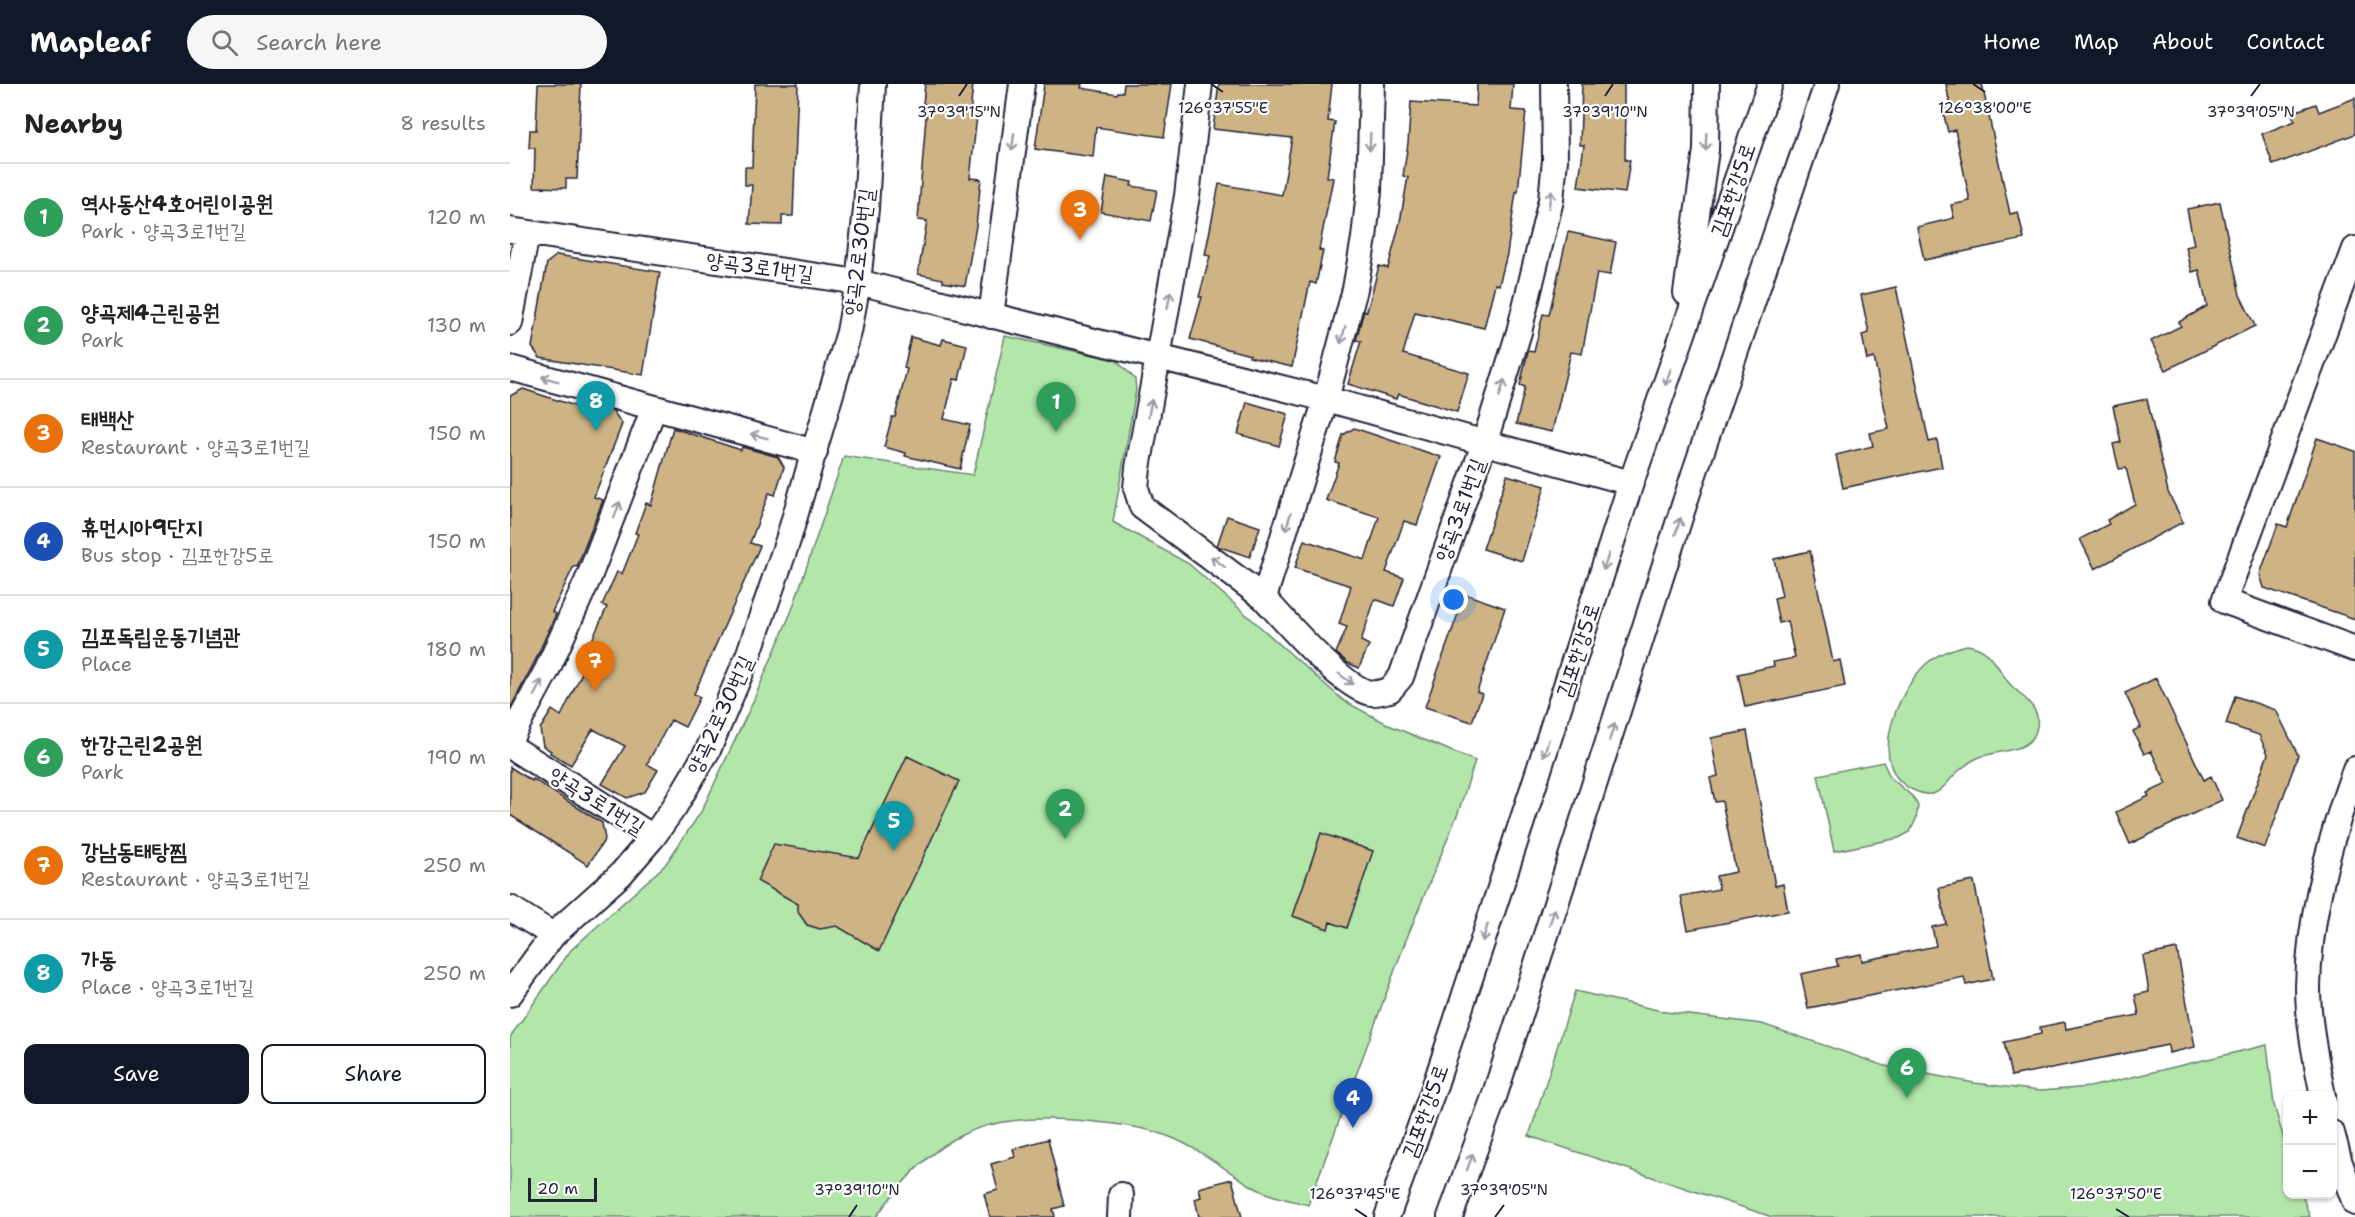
<!DOCTYPE html>
<meta charset="utf-8">
<style>
:root{--surface:#fff;--page:#f6f6f6;--text:#222;--muted:#767676;--line:#e0e0e0;--accent:#111827}
body{margin:0;font-family:"Shantell Sans","Poor Story",sans-serif;background:var(--page);color:var(--text)}
.controls{position:absolute;right:18px;bottom:18px;display:grid;overflow:hidden;border-radius:12px;box-shadow:0 2px 4px #0004}
.controls button{width:54px;height:54px;display:grid;place-items:center;padding:0;border:0;border-bottom:2px solid var(--line);background:var(--surface);color:var(--text);font:30px sans-serif}
.scale{position:absolute;left:18px;bottom:15px;width:69px;box-sizing:border-box;padding-left:6px;border:3px solid #22223b;border-top:0;font-size:16px;line-height:21px;white-space:nowrap;color:#22223b;-webkit-text-stroke:4px #fff;paint-order:stroke}
.you{position:absolute;left:944px;top:516px;width:21px;height:21px;margin:-15px;border:4px solid #fff;border-radius:50%;background:#1a73e8;box-shadow:0 0 0 9px #1a73e833}
.badge{display:grid;place-items:center;width:39px;height:39px;border-radius:50%;background:var(--accent);color:#fff;font-size:20px;font-weight:700}
.pin{position:absolute;translate:-50% -50px;filter:drop-shadow(0 2px 3px #0008)}
.pin::after{content:'';position:absolute;top:32px;width:21px;height:18px;background:inherit;clip-path:polygon(0 0,100% 0,50% 100%)}
.list{margin:0;padding:0;list-style:none}
h2{display:flex;justify-content:space-between;align-items:center;height:78px;margin:0;padding:0 24px;font-size:26px}
h2 small{font-size:20px;font-weight:400;color:var(--muted)}
.list li{display:grid;grid-template-columns:39px 1fr auto;gap:18px;align-items:center;box-sizing:border-box;height:108px;padding:0 24px;border-top:2px solid var(--line)}
.list b{display:block;font-size:22px;white-space:nowrap}
.list p{margin:0;font-size:20px;white-space:nowrap;color:var(--muted)}
.list em{font-size:20px;font-style:normal;color:var(--muted)}
.actions{display:flex;gap:12px;padding:18px 24px}
.actions a{flex:1;padding:14px 0;border:2px solid var(--accent);border-radius:12px;text-align:center;font-size:21px;color:var(--accent)}
.actions .main{background:var(--accent);color:#fff}
.icon{flex:none;width:33px;height:33px;fill:none;stroke:currentColor;stroke-width:2;stroke-linecap:round;stroke-linejoin:round}
.map{position:relative;flex:none;width:1845px;height:1133px;overflow:hidden}
header{display:flex;align-items:center;gap:36px;box-sizing:border-box;height:84px;padding:0 30px;background:var(--accent);color:#fff}
header strong{font-size:28px}
nav{display:flex;gap:33px;margin-inline-start:auto;font-size:21px}
.search{width:420px;height:54px;background:var(--page);display:flex;align-items:center;gap:15px;box-sizing:border-box;padding:0 21px;border-radius:33px;color:var(--muted);font-size:22px}
main{display:flex}
aside{flex:1;background:var(--surface)}
.map>svg:first-child{display:block}
.green{fill:#b3e7a9;stroke:#6a8472;stroke-width:1.5}
.building{fill:#ceb484;stroke:#22223b;stroke-width:1.5}
.lines{fill:none;stroke-linecap:round;stroke-linejoin:round}
.minor-casing{stroke:#22223b;stroke-width:28}
.minor{stroke:#fff;stroke-width:24}
.oneway{stroke:#9c9ca7}
.ticks{fill:none;stroke:#22223b;stroke-width:2}
.labels{text-anchor:middle;stroke-width:4.5;stroke-linejoin:round;paint-order:stroke}
.street-label{font-size:21px;fill:#22223b;stroke:#fff}
.ticks-label{font-size:15px;text-anchor:middle;fill:#22223b;stroke:#fff;stroke-width:4.5;stroke-linejoin:round;paint-order:stroke}
</style>
<header>
<strong>Mapleaf</strong>
<div class="search"><svg class="icon" aria-label="search" viewBox="0 0 24 24"><circle cx="10" cy="10" r="6"/><path d="M15 15l6 6"/></svg>Search here</div>
<nav><a>Home</a><a>Map</a><a>About</a><a>Contact</a></nav>
</header>
<main>
<aside>
<h2>Nearby<small>8 results</small></h2>
<ul class="list">
<li><span class="badge" style="background:#2e9e5b">1</span><div><b>역사동산4호어린이공원</b><p>Park · 양곡3로1번길</p></div><em>120 m</em></li>
<li><span class="badge" style="background:#2e9e5b">2</span><div><b>양곡제4근린공원</b><p>Park</p></div><em>130 m</em></li>
<li><span class="badge" style="background:#e8710a">3</span><div><b>태백산</b><p>Restaurant · 양곡3로1번길</p></div><em>150 m</em></li>
<li><span class="badge" style="background:#1a4fb4">4</span><div><b>휴먼시아9단지</b><p>Bus stop · 김포한강5로</p></div><em>150 m</em></li>
<li><span class="badge" style="background:#0f9aa8">5</span><div><b>김포독립운동기념관</b><p>Place</p></div><em>180 m</em></li>
<li><span class="badge" style="background:#2e9e5b">6</span><div><b>한강근린2공원</b><p>Park</p></div><em>190 m</em></li>
<li><span class="badge" style="background:#e8710a">7</span><div><b>강남동태탕찜</b><p>Restaurant · 양곡3로1번길</p></div><em>250 m</em></li>
<li><span class="badge" style="background:#0f9aa8">8</span><div><b>가동</b><p>Place · 양곡3로1번길</p></div><em>250 m</em></li>
</ul>
<div class="actions"><a class="main">Save</a><a>Share</a></div>
</aside>
<div class="map">
<svg width="1845" height="1133" viewBox="0 0 1845 1133">
<rect width="100%" height="100%" fill="#fff"/>
<filter id="ink" filterUnits="userSpaceOnUse"><feTurbulence type="fractalNoise" baseFrequency=".0167" numOctaves="2"/><feDisplacementMap in="SourceGraphic" scale="12" xChannelSelector="R" yChannelSelector="G"/><feConvolveMatrix kernelMatrix="1 2 1 2 8 2 1 2 1" color-interpolation-filters="sRGB"/></filter>
<g filter="url(#ink)">
<path class="green" d="M 495,252 L 606,276 L 625,295 L 626,306 L 603,438 L 679,480 L 834,617 L 881,642 L 965,677 L 948,729 L 896,856 L 798,1121 C 780,1116 758,1112 742,1102 C 714,1085 690,1065 660,1053 C 633,1042 604,1040 575,1037 C 470,1028 428,1048 366,1133 L 0,1133 L 0,953 L 61,866 L 155,781 L 191,728 L 242,620 L 282,526 L 334,372 L 463,391 Z
M 1457,561 C 1482,565 1485,581 1499,599 C 1507,608 1518,615 1524,625 C 1527,630 1528,637 1527,643 C 1522,670 1490,665 1470,673 C 1464,675 1457,680 1451,685 C 1433,699 1431,719 1403,706 C 1354,683 1388,606 1416,580 C 1428,569 1442,565 1457,561 Z
M 1373,678 L 1380,693 L 1403,713 L 1408,722 L 1406,735 L 1400,748 L 1389,754 L 1324,767 L 1308,691 Z
M 1065,907 L 1156,928 L 1252,940 L 1375,982 L 1464,999 L 1530,1007 L 1580,1003 L 1757,961 L 1764,1021 L 1777,1066 L 1778,1110 L 1792,1111 L 1800,1133 L 1262,1133 L 1019,1052 Z"/>
<path class="building" d="M 28,0 L 71,0 L 67,95 L 56,95 L 56,104 L 24,103 L 25,64 L 19,64 L 20,46 L 26,46 Z
M 245,0 L 288,0 L 283,132 L 272,132 L 272,141 L 239,140 L 242,101 L 235,101 L 235,83 L 242,83 Z
M 415,0 L 463,0 L 460,31 L 467,31 L 460,94 L 471,95 L 466,142 L 455,202 L 433,198 L 433,195 L 408,190 L 417,137 L 408,136 L 417,20 L 413,20 Z
M 534,0 L 572,0 L 571,4 L 607,10 L 608,8 L 613,8 L 614,0 L 662,0 L 654,53 L 586,43 L 583,73 L 525,65 Z
M 709,0 L 822,0 L 818,37 L 825,38 L 817,93 L 823,94 L 809,166 L 813,167 L 806,200 L 800,198 L 782,283 L 739,273 L 740,271 L 680,255 L 692,213 L 689,213 L 700,172 L 695,171 L 709,100 L 772,111 L 782,54 L 703,45 Z
M 967,0 L 1003,0 L 1001,26 L 1016,27 L 1008,108 L 1006,108 L 997,170 L 989,201 L 985,200 L 974,244 L 905,228 L 893,270 L 959,289 L 947,328 L 888,310 L 886,315 L 838,300 L 851,257 L 846,256 L 854,226 L 857,227 L 869,182 L 878,184 L 890,138 L 898,93 L 893,92 L 898,59 L 901,18 L 966,22 Z
M 1072,0 L 1114,0 L 1114,25 L 1116,25 L 1115,76 L 1120,76 L 1115,109 L 1068,103 L 1074,61 L 1070,61 Z
M 1436,0 L 1472,0 L 1500,130 L 1508,128 L 1514,155 L 1414,176 L 1407,143 L 1444,134 L 1441,121 L 1460,117 L 1445,46 L 1438,48 L 1432,23 L 1440,21 Z
M 1845,14 L 1845,50 L 1763,81 L 1752,50 L 1785,37 L 1781,29 L 1806,20 L 1809,28 Z
M 597,93 L 622,98 L 621,102 L 647,106 L 641,137 L 591,128 Z
M 1710,118 L 1730,211 L 1745,242 L 1656,286 L 1641,257 L 1671,242 L 1669,238 L 1697,222 L 1689,186 L 1682,188 L 1676,163 L 1684,161 L 1677,125 Z
M 1058,148 L 1106,158 L 1100,191 L 1087,189 L 1072,270 L 1061,268 L 1042,348 L 1006,340 L 1015,303 L 1010,301 L 1018,267 L 1024,268 L 1033,230 L 1039,231 Z
M 47,171 L 150,188 L 133,291 L 30,274 L 22,263 L 37,179 Z
M 1386,203 L 1419,358 L 1427,356 L 1432,383 L 1333,404 L 1326,371 L 1363,362 L 1360,349 L 1379,345 L 1364,274 L 1357,276 L 1352,251 L 1359,249 L 1351,211 Z
M 401,253 L 431,261 L 433,255 L 457,261 L 449,296 L 444,295 L 434,335 L 460,341 L 450,385 L 395,372 L 396,369 L 374,363 L 382,333 L 385,333 L 397,285 L 394,284 Z
M 13,305 L 71,324 L 72,319 L 103,327 L 112,340 L 84,413 L 93,416 L 72,470 L 67,483 L 64,482 L 42,528 L 46,530 L 25,577 L 0,625 L 0,312 Z
M 1637,315 L 1658,408 L 1673,438 L 1585,485 L 1570,455 L 1599,440 L 1597,436 L 1625,420 L 1616,384 L 1609,385 L 1603,360 L 1611,358 L 1603,322 Z
M 737,318 L 778,330 L 769,362 L 728,350 Z
M 163,344 L 231,366 L 232,363 L 268,373 L 274,383 L 265,411 L 259,409 L 240,459 L 250,462 L 184,610 L 190,613 L 175,643 L 161,636 L 137,680 L 148,686 L 135,708 L 117,714 L 92,700 L 115,662 L 83,645 L 61,681 L 40,669 L 41,667 L 33,662 L 30,645 L 42,626 L 51,632 L 87,558 L 82,556 L 97,523 L 92,521 L 107,488 L 112,490 L 128,450 L 125,449 L 136,419 L 141,421 Z
M 844,344 L 931,373 L 907,441 L 894,437 L 876,488 L 894,494 L 884,522 L 865,515 L 851,557 L 859,561 L 849,584 L 838,579 L 826,569 L 837,543 L 829,540 L 841,502 L 785,484 L 794,456 L 855,476 L 869,433 L 816,416 L 829,379 L 825,378 L 833,351 Z
M 1807,354 L 1845,367 L 1845,535 L 1754,504 L 1750,490 L 1768,440 L 1777,443 Z
M 997,391 L 1035,402 L 1012,477 L 973,465 Z
M 717,432 L 750,443 L 740,473 L 707,462 Z
M 1300,467 L 1323,578 L 1330,576 L 1335,602 L 1235,623 L 1228,590 L 1264,582 L 1263,578 L 1285,574 L 1277,537 L 1269,539 L 1264,514 L 1272,512 L 1264,475 Z
M 955,510 L 995,524 L 967,608 L 972,610 L 962,638 L 915,623 Z
M 1646,594 L 1694,696 L 1701,692 L 1712,716 L 1620,760 L 1606,728 L 1639,712 L 1637,709 L 1657,700 L 1641,667 L 1634,670 L 1623,647 L 1631,643 L 1615,609 Z
M 1725,612 L 1766,626 L 1788,671 L 1755,764 L 1727,754 L 1758,670 L 1749,651 L 1716,640 Z
M 1237,647 L 1265,802 L 1273,800 L 1278,827 L 1178,846 L 1171,812 L 1209,805 L 1206,792 L 1226,788 L 1212,717 L 1205,718 L 1200,694 L 1208,692 L 1201,654 Z
M 397,672 L 449,697 L 369,867 L 327,842 L 310,845 L 297,841 L 288,828 L 288,820 L 247,797 L 264,760 L 349,774 Z
M 0,683 L 22,697 L 23,695 L 92,739 L 95,755 L 78,781 L 0,731 Z
M 811,749 L 863,767 L 837,844 L 820,838 L 818,845 L 783,832 Z
M 1464,797 L 1483,895 L 1456,901 L 1454,893 L 1298,924 L 1291,890 L 1328,882 L 1326,875 L 1351,870 L 1352,877 L 1426,862 L 1422,843 L 1436,840 L 1429,804 Z
M 1667,865 L 1685,963 L 1659,969 L 1658,961 L 1501,992 L 1494,958 L 1531,950 L 1530,943 L 1555,938 L 1556,945 L 1629,931 L 1625,911 L 1639,908 L 1633,872 Z
M 538,1055 L 554,1122 L 543,1125 L 545,1133 L 480,1133 L 474,1110 L 488,1106 L 481,1080 L 505,1073 L 503,1065 Z
M 722,1095 L 732,1133 L 689,1133 L 685,1115 L 691,1113 L 689,1104 Z"/>
<g class="lines">
<defs>
<path id="minor" d="M 690,0 L 677,112 L 628,384 L 626,404 L 632,423 L 754,514
M 862,0 L 859,108 L 854,154 L 845,205 L 816,315 L 754,514 C 774,536 833,605 861,609 C 867,610 875,607 880,606 L 891,593 L 974,360 L 1009,248 L 1041,116 L 1045,76 L 1044,0
M 0,146 L 348,198 L 816,315 L 1121,399
M 1845,165 L 1714,517 L 1845,565
M 1176,209 L 1196,66 L 1197,0
M 481,232 L 512,0
M 0,239 L 17,149
M 0,284 L 305,368
M 0,655 L 37,586 L 79,493 L 144,324
M 0,662 L 143,753
M 0,824 L 43,851
M 0,910 L 43,851 L 111,790 L 143,753 L 165,722 L 198,666 L 238,572 L 278,456 L 339,248 L 348,198 L 356,125 L 363,0
M 1813,1012 C 1806,976 1798,939 1798,903 C 1799,829 1820,754 1845,685
M 1822,1049 L 1830,1079 L 1845,1119
M 610,1133 L 611,1111
M 877,1133 L 924,1004 L 1025,698 L 1121,399 L 1260,0
M 940,1133 L 983,1016 L 1184,390 L 1317,0"/>
</defs>
<use href="#minor" class="minor-casing"/>
<use href="#minor" class="minor"/>
</g>
<defs><path id="oneway-shaft" d="M-6 0H5M1.5-3L5.5 0L1.5 3" fill="none" stroke-width="1.6" stroke-linecap="round" stroke-linejoin="round" transform="scale(1.5)"/></defs>
<g class="oneway">
<use href="#oneway-shaft" transform="translate(503 58) rotate(97)"/>
<use href="#oneway-shaft" transform="translate(860 58) rotate(92)"/>
<use href="#oneway-shaft" transform="translate(1196 58) rotate(92)"/>
<use href="#oneway-shaft" transform="translate(1040 115) rotate(-81)"/>
<use href="#oneway-shaft" transform="translate(659 216) rotate(-80)"/>
<use href="#oneway-shaft" transform="translate(833 251) rotate(105)"/>
<use href="#oneway-shaft" transform="translate(1158 293) rotate(109)"/>
<use href="#oneway-shaft" transform="translate(40 295) rotate(-165)"/>
<use href="#oneway-shaft" transform="translate(992 304) rotate(-73)"/>
<use href="#oneway-shaft" transform="translate(640 324) rotate(-79)"/>
<use href="#oneway-shaft" transform="translate(249 352) rotate(-165)"/>
<use href="#oneway-shaft" transform="translate(107 426) rotate(-70)"/>
<use href="#oneway-shaft" transform="translate(778 438) rotate(107)"/>
<use href="#oneway-shaft" transform="translate(1168 442) rotate(-72)"/>
<use href="#oneway-shaft" transform="translate(708 478) rotate(-143)"/>
<use href="#oneway-shaft" transform="translate(1096 478) rotate(108)"/>
<use href="#oneway-shaft" transform="translate(836 595) rotate(37)"/>
<use href="#oneway-shaft" transform="translate(28 604) rotate(-63)"/>
<use href="#oneway-shaft" transform="translate(1102 648) rotate(-72)"/>
<use href="#oneway-shaft" transform="translate(1036 664) rotate(108)"/>
<use href="#oneway-shaft" transform="translate(1042 833) rotate(-72)"/>
<use href="#oneway-shaft" transform="translate(975 849) rotate(108)"/>
<use href="#oneway-shaft" transform="translate(960 1078) rotate(-70)"/>
</g>
</g>
<path class="ticks" d="M 701,0 L 713,8M 1463,0 L 1475,8M 449,12 L 457,0M 1095,12 L 1103,0M 1741,12 L 1750,0M 845,1125 L 857,1133M 1606,1125 L 1619,1133M 339,1133 L 347,1121M 985,1133 L 994,1121"/>
<g class="labels">
<g class="street-label">
<text transform="translate(1223 106) rotate(-71)" y="7">김포한강5로</text>
<text transform="translate(349 168) rotate(-83)" y="7">양곡2로30번길</text>
<text transform="translate(250 183) rotate(8)" y="7">양곡3로1번길</text>
<text transform="translate(950 426) rotate(-70)" y="7">양곡3로1번길</text>
<text transform="translate(1068 566) rotate(-72)" y="7">김포한강5로</text>
<text transform="translate(210 631) rotate(-65)" y="7">양곡2로30번길</text>
<text transform="translate(87 717) rotate(32)" y="7">양곡3로1번길</text>
<text transform="translate(915 1027) rotate(-70)" y="7">김포한강5로</text>
</g>
</g>
<g class="ticks-label">
<text x="713" y="29">126°37'55"E</text>
<text x="1475" y="29">126°38'00"E</text>
<text x="449" y="33">37°39'15"N</text>
<text x="1095" y="33">37°39'10"N</text>
<text x="1741" y="33">37°39'05"N</text>
<text x="347" y="1111">37°39'10"N</text>
<text x="994" y="1111">37°39'05"N</text>
<text x="845" y="1115">126°37'45"E</text>
<text x="1606" y="1115">126°37'50"E</text>
</g>
</svg>
<div class="controls">
<button>+</button>
<button>−</button>
</div>
<div class="scale">20 m</div>
<div class="you"></div>
<div class="pin badge" style="left:546px;top:348px;background:#2e9e5b">1</div>
<div class="pin badge" style="left:555px;top:755px;background:#2e9e5b">2</div>
<div class="pin badge" style="left:570px;top:156px;background:#e8710a">3</div>
<div class="pin badge" style="left:843px;top:1044px;background:#1a4fb4">4</div>
<div class="pin badge" style="left:384px;top:767px;background:#0f9aa8">5</div>
<div class="pin badge" style="left:1397px;top:1014px;background:#2e9e5b">6</div>
<div class="pin badge" style="left:85px;top:607px;background:#e8710a">7</div>
<div class="pin badge" style="left:86px;top:347px;background:#0f9aa8">8</div>
</div>
</main>
